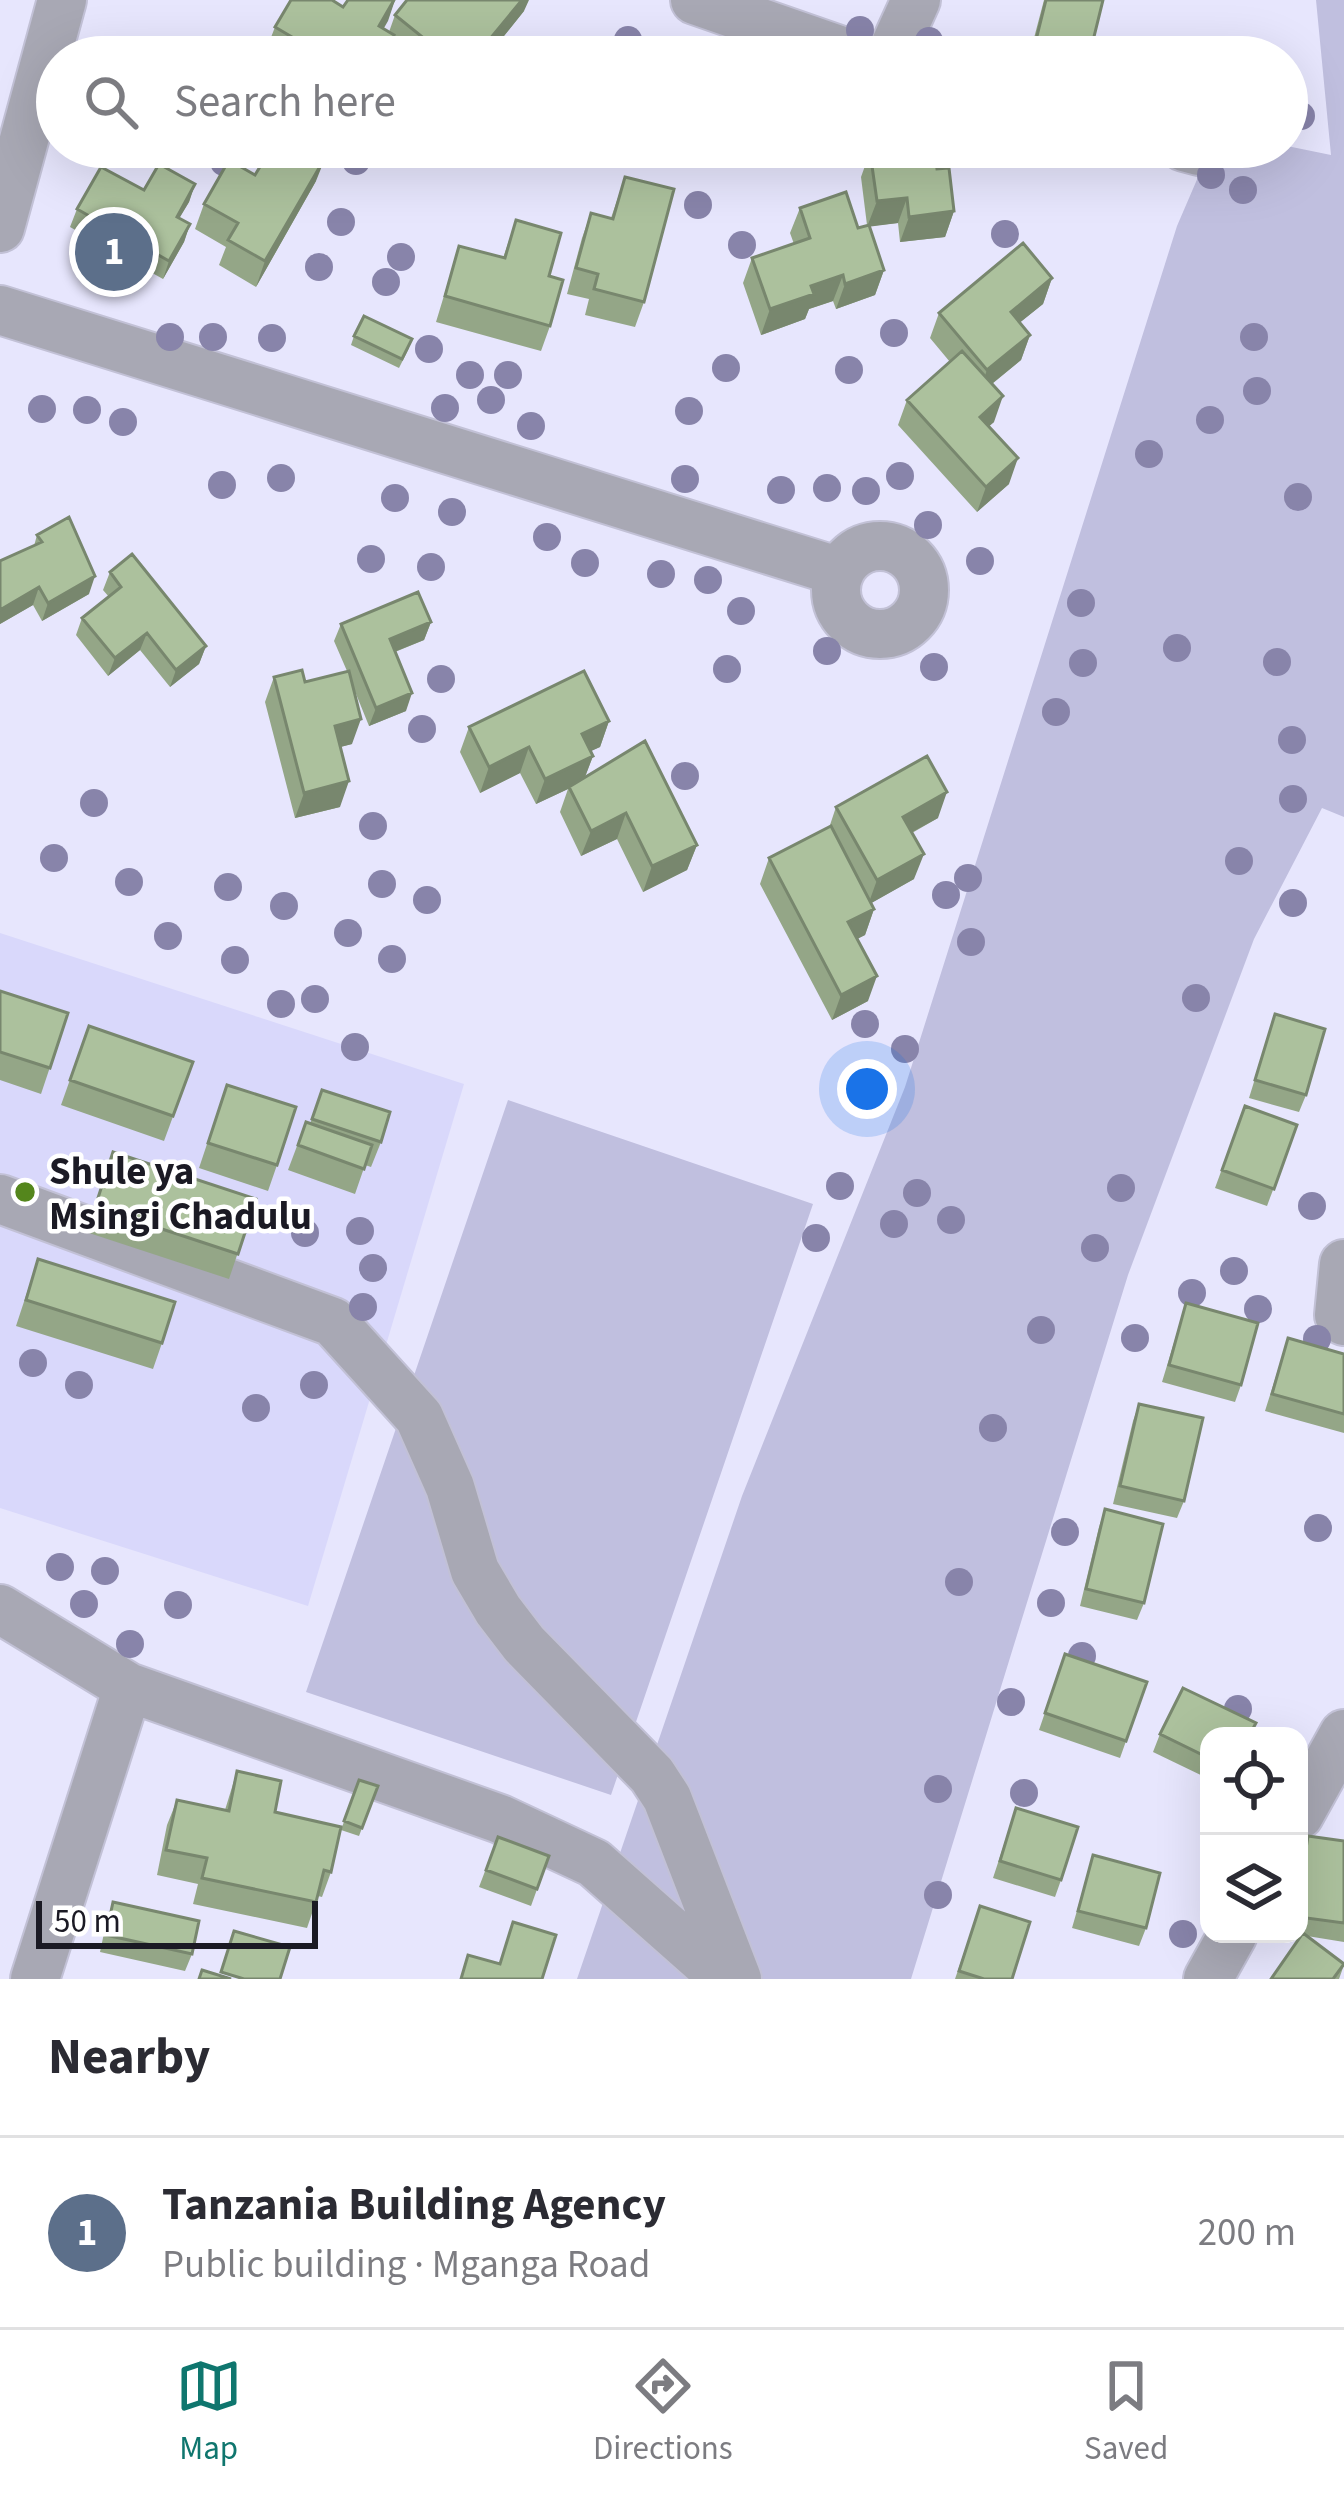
<!DOCTYPE html>
<meta charset="utf-8">
<style>
:root{--surface:#fff;--page:#f7f7f7;--text:#2b2b33;--muted:#7c7c81;--line:#e1e1e2;--accent:#0f766e}
body{margin:0;font-family:"Source Sans 3",sans-serif;background:var(--page);color:var(--text)}
.controls{position:absolute;right:36px;bottom:36px;display:grid;overflow:hidden;border-radius:24px;box-shadow:0 12px 48px #0002}
.controls button{width:108px;height:108px;display:grid;place-items:center;padding:0;border:0;border-bottom:3px solid var(--line);background:var(--surface);color:var(--text);font:60px sans-serif}
.scale{position:absolute;left:36px;bottom:30px;width:282px;box-sizing:border-box;padding-left:12px;border:6px solid #1b1a24;border-top:0;font-size:33px;line-height:42px;white-space:nowrap;color:#1b1a24;-webkit-text-stroke:9px #fff;paint-order:stroke}
.you{position:absolute;left:867px;top:1089px;width:42px;height:42px;margin:-30px;border:9px solid #fff;border-radius:50%;background:#1a73e8;box-shadow:0 0 0 18px #1a73e833}
.badge{display:grid;place-items:center;width:78px;height:78px;border-radius:50%;background:var(--accent);color:#fff;font-size:39px;font-weight:700}
.pin{position:absolute;translate:-50% -50%;border:6px solid #fff;box-shadow:0 3px 12px #0006}
.list{margin:0;padding:0;list-style:none}
h2{display:flex;justify-content:space-between;align-items:center;height:156px;margin:0;padding:0 48px;font-size:51px}
h2 small{font-size:39px;font-weight:400;color:var(--muted)}
.list li{display:grid;grid-template-columns:78px 1fr auto;gap:36px;align-items:center;box-sizing:border-box;height:192px;padding:0 48px;border-top:3px solid var(--line)}
.list b{display:block;font-size:45px;white-space:nowrap}
.list p{margin:0;font-size:39px;white-space:nowrap;color:var(--muted)}
.list em{font-size:39px;font-style:normal;color:var(--muted)}
.icon{flex:none;width:66px;height:66px;fill:none;stroke:currentColor;stroke-width:2;stroke-linecap:round;stroke-linejoin:round}
.map{position:relative;flex:none;width:1344px;height:1979px;overflow:hidden}
.search{position:absolute;background:var(--surface);box-shadow:0 12px 48px #0002;left:36px;right:36px;top:36px;height:132px;display:flex;align-items:center;gap:30px;box-sizing:border-box;padding:0 42px;border-radius:66px;color:var(--muted);font-size:45px}
.sheet{height:348px;background:var(--surface)}
nav{display:flex;justify-content:space-around;align-items:center;box-sizing:border-box;height:168px;border-top:3px solid var(--line);background:var(--surface);font-size:33px;color:var(--muted)}
nav a{display:grid;justify-items:center;gap:6px}
nav .on{color:var(--accent)}
.map>svg:first-child{display:block}
.built{fill:#d9d8fb}
.green{fill:#c0bfdf}
.lines{fill:none;stroke-linecap:round;stroke-linejoin:round}
.minor-casing{stroke:#c2c1d6;stroke-width:52}
.minor{stroke:#a8a8b4;stroke-width:48}
.tree{fill:#8884aa}
.wall{fill:#94a687}
.shaded-wall{fill:#78876e}
.building{fill:#acc19d;stroke:#78876e;stroke-width:3}
.poi-dot{fill:#54861c;stroke:#fff;stroke-width:4.5}
.labels{text-anchor:middle;stroke-width:9;stroke-linejoin:round;paint-order:stroke}
.poi-label{font-size:39px;font-weight:bold;fill:#1b1a24;stroke:#fff;text-anchor:start}
</style>
<div class="map">
<svg width="1344" height="1979" viewBox="0 0 1344 1979">
<rect width="100%" height="100%" fill="#e7e6fd"/>
<path class="built" d="M 0,933 L 464,1084 L 308,1606 L 0,1508 Z"/>
<path class="green" d="M 1316,0 L 1344,0 L 1344,817 L 1322,808 L 1254,939 L 1128,1275 L 911,1979 L 577,1979 L 742,1496 L 905,1087 L 1177,226 L 1211,147 L 1287,146 L 1331,155 Z
M 508,1100 L 813,1204 L 611,1795 L 306,1692 Z"/>
<g class="lines">
<defs>
<path id="minor" d="M 695,0 L 859,57
M 890,57 L 916,0
M 1184,147 L 1199,151
M 0,228 L 62,0
M 0,310 L 840,572
M836 590a44 44 0 1 1 88 0a44 44 0 1 1-88 0Z
M 0,1199 L 333,1322 L 419,1417 L 450,1487 L 475,1571 L 498,1610 L 524,1644 L 652,1775 L 667,1798 L 737,1979
M 1344,1264 L 1339,1315 L 1344,1321
M 0,1609 L 128,1687 L 500,1819 L 594,1863 L 725,1979
M 1299,1815 L 1344,1734
M 35,1979 L 128,1687
M 1208,1979 L 1233,1934"/>
</defs>
<use href="#minor" class="minor-casing"/>
<use href="#minor" class="minor"/>
</g>
<g class="tree">
<circle cx="860" cy="30" r="14"/>
<circle cx="628" cy="40" r="14"/>
<circle cx="929" cy="41" r="14"/>
<circle cx="1301" cy="116" r="14"/>
<circle cx="356" cy="161" r="14"/>
<circle cx="224" cy="162" r="14"/>
<circle cx="1211" cy="175" r="14"/>
<circle cx="1243" cy="190" r="14"/>
<circle cx="698" cy="205" r="14"/>
<circle cx="341" cy="222" r="14"/>
<circle cx="1005" cy="234" r="14"/>
<circle cx="742" cy="245" r="14"/>
<circle cx="401" cy="257" r="14"/>
<circle cx="319" cy="267" r="14"/>
<circle cx="386" cy="282" r="14"/>
<circle cx="894" cy="333" r="14"/>
<circle cx="170" cy="337" r="14"/>
<circle cx="213" cy="337" r="14"/>
<circle cx="1254" cy="337" r="14"/>
<circle cx="272" cy="338" r="14"/>
<circle cx="429" cy="349" r="14"/>
<circle cx="726" cy="368" r="14"/>
<circle cx="849" cy="370" r="14"/>
<circle cx="470" cy="375" r="14"/>
<circle cx="508" cy="375" r="14"/>
<circle cx="1257" cy="391" r="14"/>
<circle cx="491" cy="400" r="14"/>
<circle cx="445" cy="408" r="14"/>
<circle cx="42" cy="409" r="14"/>
<circle cx="87" cy="410" r="14"/>
<circle cx="689" cy="411" r="14"/>
<circle cx="1210" cy="420" r="14"/>
<circle cx="123" cy="422" r="14"/>
<circle cx="531" cy="426" r="14"/>
<circle cx="1149" cy="454" r="14"/>
<circle cx="900" cy="476" r="14"/>
<circle cx="281" cy="478" r="14"/>
<circle cx="685" cy="479" r="14"/>
<circle cx="222" cy="485" r="14"/>
<circle cx="827" cy="488" r="14"/>
<circle cx="781" cy="490" r="14"/>
<circle cx="866" cy="491" r="14"/>
<circle cx="1298" cy="497" r="14"/>
<circle cx="395" cy="498" r="14"/>
<circle cx="452" cy="512" r="14"/>
<circle cx="928" cy="525" r="14"/>
<circle cx="547" cy="537" r="14"/>
<circle cx="371" cy="559" r="14"/>
<circle cx="980" cy="561" r="14"/>
<circle cx="585" cy="563" r="14"/>
<circle cx="431" cy="567" r="14"/>
<circle cx="661" cy="574" r="14"/>
<circle cx="708" cy="580" r="14"/>
<circle cx="1081" cy="603" r="14"/>
<circle cx="741" cy="611" r="14"/>
<circle cx="1177" cy="648" r="14"/>
<circle cx="827" cy="651" r="14"/>
<circle cx="1277" cy="662" r="14"/>
<circle cx="1083" cy="663" r="14"/>
<circle cx="934" cy="667" r="14"/>
<circle cx="727" cy="669" r="14"/>
<circle cx="441" cy="679" r="14"/>
<circle cx="1056" cy="712" r="14"/>
<circle cx="422" cy="729" r="14"/>
<circle cx="1292" cy="740" r="14"/>
<circle cx="685" cy="776" r="14"/>
<circle cx="1293" cy="799" r="14"/>
<circle cx="94" cy="803" r="14"/>
<circle cx="373" cy="826" r="14"/>
<circle cx="54" cy="858" r="14"/>
<circle cx="1239" cy="861" r="14"/>
<circle cx="968" cy="878" r="14"/>
<circle cx="129" cy="882" r="14"/>
<circle cx="382" cy="884" r="14"/>
<circle cx="228" cy="887" r="14"/>
<circle cx="946" cy="895" r="14"/>
<circle cx="427" cy="900" r="14"/>
<circle cx="1293" cy="903" r="14"/>
<circle cx="284" cy="906" r="14"/>
<circle cx="348" cy="933" r="14"/>
<circle cx="168" cy="936" r="14"/>
<circle cx="971" cy="942" r="14"/>
<circle cx="392" cy="959" r="14"/>
<circle cx="235" cy="960" r="14"/>
<circle cx="1196" cy="998" r="14"/>
<circle cx="315" cy="999" r="14"/>
<circle cx="281" cy="1004" r="14"/>
<circle cx="865" cy="1024" r="14"/>
<circle cx="355" cy="1047" r="14"/>
<circle cx="905" cy="1049" r="14"/>
<circle cx="840" cy="1186" r="14"/>
<circle cx="1121" cy="1188" r="14"/>
<circle cx="917" cy="1193" r="14"/>
<circle cx="1312" cy="1206" r="14"/>
<circle cx="951" cy="1220" r="14"/>
<circle cx="894" cy="1224" r="14"/>
<circle cx="360" cy="1231" r="14"/>
<circle cx="305" cy="1233" r="14"/>
<circle cx="816" cy="1238" r="14"/>
<circle cx="1095" cy="1248" r="14"/>
<circle cx="373" cy="1268" r="14"/>
<circle cx="1234" cy="1271" r="14"/>
<circle cx="1192" cy="1293" r="14"/>
<circle cx="363" cy="1307" r="14"/>
<circle cx="1258" cy="1309" r="14"/>
<circle cx="1041" cy="1330" r="14"/>
<circle cx="1135" cy="1338" r="14"/>
<circle cx="1317" cy="1339" r="14"/>
<circle cx="33" cy="1363" r="14"/>
<circle cx="79" cy="1385" r="14"/>
<circle cx="314" cy="1385" r="14"/>
<circle cx="256" cy="1408" r="14"/>
<circle cx="993" cy="1428" r="14"/>
<circle cx="1318" cy="1528" r="14"/>
<circle cx="1065" cy="1532" r="14"/>
<circle cx="60" cy="1567" r="14"/>
<circle cx="105" cy="1571" r="14"/>
<circle cx="959" cy="1582" r="14"/>
<circle cx="1051" cy="1603" r="14"/>
<circle cx="84" cy="1604" r="14"/>
<circle cx="178" cy="1605" r="14"/>
<circle cx="130" cy="1644" r="14"/>
<circle cx="1082" cy="1656" r="14"/>
<circle cx="1011" cy="1702" r="14"/>
<circle cx="1238" cy="1709" r="14"/>
<circle cx="938" cy="1789" r="14"/>
<circle cx="1024" cy="1793" r="14"/>
<circle cx="938" cy="1895" r="14"/>
<circle cx="1183" cy="1934" r="14"/>
</g>
<path class="wall" d="M 395,0 L 383,29 L 389,32 L 395,15 L 524,11 L 487,57 L 407,57 L 390,44 L 385,57 L 273,57 L 265,53 L 275,27 L 343,7 Z
M 1044,0 L 1103,0 L 1089,57 L 1029,57 Z
M 878,147 L 941,147 L 936,161 L 937,169 L 954,211 L 945,237 L 900,242 L 898,223 L 870,226 L 884,270 L 875,295 L 836,309 L 833,301 L 809,309 L 805,319 L 761,335 L 743,283 L 752,258 L 794,244 L 790,233 L 800,208 L 858,228 L 867,225 L 861,177 L 870,152 L 879,151 Z
M 255,175 L 316,181 L 256,287 L 219,265 L 226,247 L 195,229 L 204,204 Z
M 625,177 L 644,302 L 635,327 L 585,315 L 589,299 L 567,294 L 582,238 L 591,213 L 611,218 Z
M 195,184 L 189,202 L 179,218 L 190,224 L 184,242 L 163,279 L 70,227 L 77,209 L 144,190 Z
M 516,220 L 549,276 L 550,326 L 541,351 L 436,322 L 459,246 L 503,258 Z
M 1052,278 L 1043,304 L 1020,322 L 1030,335 L 1021,360 L 992,384 L 994,422 L 989,426 L 1009,484 L 977,512 L 898,425 L 907,400 L 950,362 L 930,338 L 939,313 Z
M 354,336 L 409,348 L 399,368 L 351,345 Z
M 37,535 L 89,594 L 42,621 L 33,605 L 0,624 L 0,561 L 34,546 Z
M 110,572 L 206,646 L 199,664 L 170,687 L 140,650 L 108,676 L 76,635 L 82,618 L 109,597 L 103,590 Z
M 431,622 L 424,640 L 395,652 L 406,711 L 369,726 L 352,684 L 352,744 L 340,747 L 340,807 L 295,818 L 265,702 L 274,677 L 305,682 L 347,671 L 334,641 L 341,624 Z
M 609,721 L 600,747 L 590,751 L 593,756 L 585,777 L 697,845 L 687,870 L 643,892 L 617,839 L 581,856 L 560,812 L 568,789 L 536,804 L 520,773 L 480,793 L 460,752 L 469,727 Z
M 836,807 L 938,818 L 912,833 L 914,879 L 871,903 L 874,909 L 865,935 L 857,939 L 868,1001 L 832,1020 L 760,884 L 769,858 L 829,828 Z
M 0,991 L 68,1013 L 41,1094 L 0,1080 Z
M 1275,1014 L 1306,1095 L 1299,1112 L 1249,1098 Z
M 89,1026 L 193,1062 L 164,1141 L 61,1105 Z
M 322,1090 L 381,1142 L 371,1167 L 365,1165 L 355,1194 L 288,1170 L 306,1122 L 310,1124 Z
M 1245,1106 L 1297,1125 L 1267,1206 L 1215,1188 Z
M 218,1111 L 277,1165 L 268,1191 L 199,1168 Z
M 113,1152 L 256,1199 L 229,1279 L 86,1232 Z
M 38,1259 L 162,1343 L 153,1369 L 16,1326 Z
M 1186,1303 L 1241,1385 L 1235,1402 L 1162,1382 Z
M 1288,1338 L 1344,1354 L 1344,1433 L 1265,1411 Z
M 1139,1404 L 1184,1501 L 1177,1518 L 1113,1504 L 1133,1421 Z
M 1105,1509 L 1144,1603 L 1137,1620 L 1080,1606 L 1099,1527 Z
M 1065,1654 L 1147,1682 L 1120,1758 L 1039,1730 Z
M 1256,1723 L 1251,1736 L 1209,1736 L 1209,1779 L 1153,1752 L 1160,1734 Z
M 237,1771 L 331,1872 L 322,1897 L 318,1896 L 307,1928 L 193,1904 L 198,1884 L 157,1875 L 167,1825 L 177,1800 L 225,1810 Z
M 359,1780 L 378,1786 L 359,1836 L 341,1830 Z
M 1010,1826 L 1061,1880 L 1055,1897 L 993,1878 Z
M 1308,1836 L 1344,1841 L 1344,1942 L 1307,1936 L 1344,1965 L 1339,1979 L 1271,1979 L 1302,1935 L 1293,1934 L 1299,1934 L 1299,1868 L 1301,1853 Z
M 498,1837 L 549,1856 L 531,1906 L 479,1887 Z
M 1093,1855 L 1146,1928 L 1139,1946 L 1072,1928 Z
M 113,1902 L 192,1954 L 185,1971 L 100,1952 L 107,1919 Z
M 980,1906 L 1012,1979 L 955,1979 Z"/>
<path class="shaded-wall" d="M 395,0 L 388,21 L 370,52 L 379,26 Z
M 522,0 L 529,0 L 524,11 L 487,57 L 475,57 Z
M 326,156 L 316,181 L 256,287 L 265,261 Z
M 195,184 L 189,202 L 170,234 L 177,217 Z
M 907,198 L 898,223 L 867,227 L 877,201 Z
M 954,211 L 945,237 L 900,242 L 909,217 Z
M 190,224 L 184,242 L 163,279 L 169,261 Z
M 884,270 L 875,295 L 836,309 L 845,284 Z
M 843,275 L 833,301 L 809,309 L 805,319 L 761,335 L 770,309 L 811,286 Z
M 1052,278 L 1043,304 L 1002,337 L 1011,312 Z
M 1030,335 L 1021,360 L 978,395 L 987,370 Z
M 1003,396 L 994,422 L 971,442 L 980,417 Z
M 1018,458 L 1009,484 L 977,512 L 986,487 Z
M 95,576 L 89,594 L 42,621 L 48,603 Z
M 39,587 L 33,605 L 0,624 L 0,610 Z
M 431,622 L 424,640 L 384,656 L 390,639 Z
M 147,633 L 140,650 L 108,676 L 115,658 Z
M 206,646 L 199,664 L 170,687 L 176,670 Z
M 412,693 L 406,711 L 369,726 L 376,708 Z
M 361,719 L 352,744 L 325,751 L 335,726 Z
M 609,721 L 600,747 L 572,760 L 582,734 Z
M 529,747 L 520,773 L 480,793 L 489,767 Z
M 593,756 L 583,782 L 536,804 L 545,779 Z
M 349,781 L 340,807 L 295,818 L 304,793 Z
M 947,792 L 938,818 L 894,842 L 903,817 Z
M 626,813 L 617,839 L 581,856 L 591,831 Z
M 697,845 L 687,870 L 643,892 L 652,866 Z
M 924,854 L 914,879 L 868,905 L 877,880 Z
M 874,909 L 865,935 L 839,948 L 848,922 Z
M 877,976 L 868,1001 L 832,1020 L 841,995 Z"/>
<path class="building" d="M 291,0 L 332,0 L 343,7 L 348,0 L 394,0 L 379,26 L 394,35 L 380,57 L 326,57 L 275,27 Z
M 407,0 L 522,0 L 475,57 L 447,57 L 395,15 Z
M 1046,0 L 1103,0 L 1089,57 L 1072,57 L 1034,48 Z
M 272,147 L 310,147 L 326,156 L 265,261 L 228,240 L 238,223 L 204,204 L 229,160 L 255,175 Z
M 890,147 L 934,147 L 937,169 L 949,168 L 954,211 L 909,217 L 907,198 L 877,201 L 870,152 L 891,150 Z
M 159,164 L 195,184 L 177,217 L 190,224 L 169,261 L 77,209 L 101,167 L 144,190 Z
M 625,177 L 674,189 L 644,302 L 594,289 L 598,274 L 576,268 L 591,213 L 613,219 Z
M 846,192 L 858,228 L 869,225 L 884,270 L 845,284 L 843,275 L 811,286 L 814,294 L 770,309 L 752,258 L 810,238 L 800,208 Z
M 516,220 L 561,233 L 549,276 L 563,280 L 550,326 L 445,296 L 459,246 L 505,258 Z
M 1023,243 L 1052,278 L 1011,312 L 1030,335 L 987,370 L 939,313 Z
M 364,316 L 412,339 L 402,359 L 354,336 Z
M 962,351 L 1003,396 L 980,417 L 1018,458 L 986,487 L 907,400 Z
M 69,517 L 95,576 L 48,603 L 39,587 L 0,610 L 0,561 L 42,542 L 37,535 Z
M 132,554 L 206,646 L 176,670 L 147,633 L 115,658 L 82,618 L 121,587 L 110,572 Z
M 418,592 L 431,622 L 390,639 L 412,693 L 376,708 L 341,624 Z
M 302,670 L 305,682 L 349,671 L 361,719 L 335,726 L 349,781 L 304,793 L 274,677 Z
M 584,671 L 609,721 L 582,734 L 593,756 L 545,779 L 529,747 L 489,767 L 469,727 Z
M 645,741 L 697,845 L 652,866 L 626,813 L 591,831 L 569,787 Z
M 927,756 L 947,792 L 903,817 L 924,854 L 877,880 L 836,807 Z
M 831,826 L 874,909 L 848,922 L 877,976 L 841,995 L 769,858 Z
M 0,991 L 68,1013 L 50,1068 L 0,1052 Z
M 1275,1014 L 1325,1029 L 1306,1095 L 1255,1080 Z
M 89,1026 L 193,1062 L 173,1116 L 70,1080 Z
M 227,1085 L 296,1107 L 277,1165 L 208,1143 Z
M 322,1090 L 390,1112 L 381,1142 L 312,1119 Z
M 1245,1106 L 1297,1125 L 1274,1189 L 1222,1170 Z
M 306,1122 L 372,1145 L 364,1169 L 298,1145 Z
M 113,1152 L 256,1199 L 238,1254 L 95,1207 Z
M 38,1259 L 175,1302 L 162,1343 L 26,1300 Z
M 1186,1303 L 1258,1323 L 1241,1385 L 1169,1365 Z
M 1288,1338 L 1344,1354 L 1344,1414 L 1272,1394 Z
M 1139,1404 L 1203,1418 L 1184,1501 L 1120,1486 Z
M 1105,1509 L 1163,1524 L 1144,1603 L 1086,1589 Z
M 1065,1654 L 1147,1682 L 1126,1741 L 1045,1713 Z
M 1183,1688 L 1256,1723 L 1249,1736 L 1209,1736 L 1209,1758 L 1160,1734 Z
M 237,1771 L 281,1781 L 275,1812 L 341,1827 L 331,1872 L 324,1870 L 316,1902 L 202,1878 L 207,1858 L 166,1850 L 177,1800 L 229,1811 Z
M 359,1780 L 378,1786 L 362,1828 L 344,1821 Z
M 1016,1808 L 1078,1827 L 1061,1880 L 1000,1861 Z
M 1308,1836 L 1344,1841 L 1344,1923 L 1299,1917 L 1299,1894 Z
M 498,1837 L 549,1856 L 537,1889 L 486,1870 Z
M 1093,1855 L 1160,1873 L 1146,1928 L 1078,1911 Z
M 113,1902 L 199,1921 L 192,1954 L 106,1935 Z
M 980,1906 L 1030,1922 L 1012,1979 L 984,1979 L 959,1971 Z
M 513,1922 L 556,1935 L 542,1979 L 461,1979 L 468,1955 L 500,1964 Z
M 234,1931 L 290,1947 L 280,1979 L 244,1979 L 221,1972 Z
M 1303,1933 L 1344,1964 L 1333,1979 L 1271,1979 Z
M 202,1970 L 231,1979 L 199,1979 Z"/>
<circle class="poi-dot" cx="25" cy="1192" r="12"/>
<g class="labels">
<g class="poi-label">
<text x="49" y="1184">Shule ya<tspan x="49" dy="45">Msingi Chadulu</tspan></text>
</g>
</g>
</svg>
<div class="controls">
<button><svg class="icon" aria-label="locate" viewBox="0 0 24 24"><circle cx="12" cy="12" r="6"/><path d="M12 2v4M12 18v4M2 12h4M18 12h4"/></svg></button>
<button><svg class="icon" aria-label="layers" viewBox="0 0 24 24"><path d="M12 4l9 5-9 5-9-5zM3 14l9 5 9-5"/></svg></button>
</div>
<div class="scale">50 m</div>
<div class="you"></div>
<div class="pin badge" style="left:114px;top:252px;background:#5c6f8a">1</div>
<div class="search"><svg class="icon" aria-label="search" viewBox="0 0 24 24"><circle cx="10" cy="10" r="6"/><path d="M15 15l6 6"/></svg>Search here</div>
</div>
<section class="sheet">
<h2>Nearby<small></small></h2>
<ul class="list">
<li><span class="badge" style="background:#5c6f8a">1</span><div><b>Tanzania Building Agency</b><p>Public building · Mganga Road</p></div><em>200 m</em></li>
</ul>
</section>
<nav>
<a class="on"><svg class="icon" aria-label="map" viewBox="0 0 24 24"><path d="M3 6l6-2 6 2 6-2v14l-6 2-6-2-6 2zM9 4v14M15 6v14"/></svg>Map</a>
<a><svg class="icon" aria-label="directions" viewBox="0 0 24 24"><path d="M12 3l9 9-9 9-9-9zM9 14v-3h6M13 9l2 2-2 2"/></svg>Directions</a>
<a><svg class="icon" aria-label="saved" viewBox="0 0 24 24"><path d="M7 4h10v16l-5-4-5 4z"/></svg>Saved</a>
</nav>
